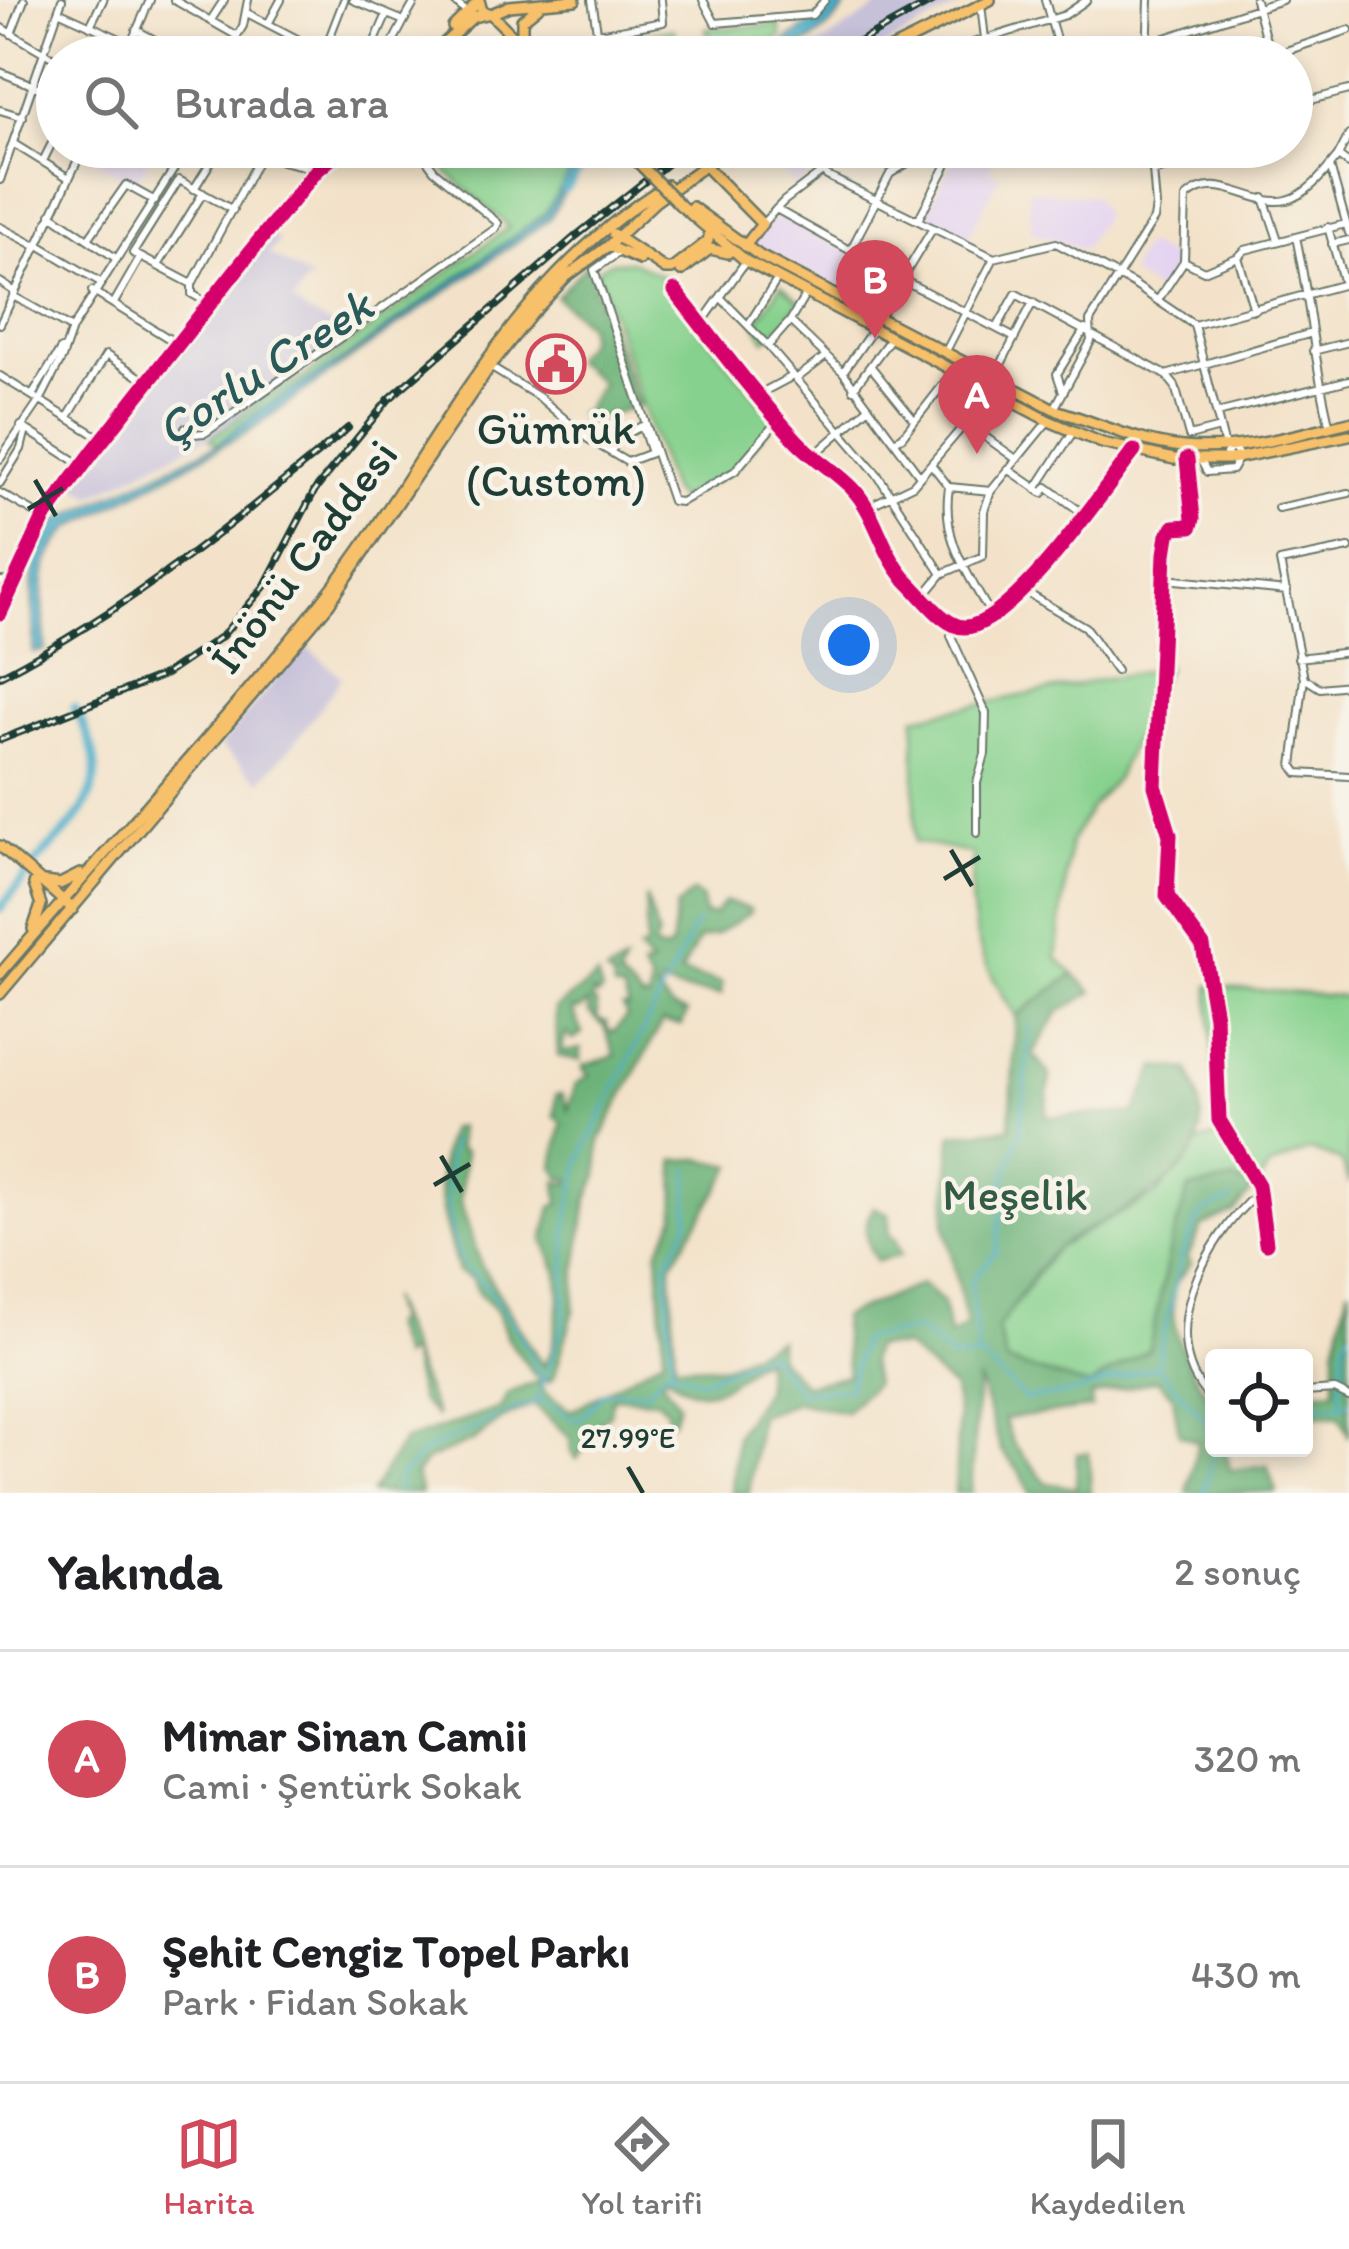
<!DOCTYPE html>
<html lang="tr">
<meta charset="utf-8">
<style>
:root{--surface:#fff;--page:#f6f6f6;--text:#202124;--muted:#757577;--line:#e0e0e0;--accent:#d1495b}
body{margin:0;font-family:Itim,sans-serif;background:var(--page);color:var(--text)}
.controls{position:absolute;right:36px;bottom:36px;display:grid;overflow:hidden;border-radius:12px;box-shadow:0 6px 18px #0003}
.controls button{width:108px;height:108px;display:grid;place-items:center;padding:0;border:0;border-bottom:3px solid var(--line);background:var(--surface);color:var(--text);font:60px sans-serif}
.you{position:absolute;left:849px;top:645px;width:42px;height:42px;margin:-30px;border:9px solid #fff;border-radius:50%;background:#1a73e8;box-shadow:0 0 0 18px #1a73e833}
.badge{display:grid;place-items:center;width:78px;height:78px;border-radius:50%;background:var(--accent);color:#fff;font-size:39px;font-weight:700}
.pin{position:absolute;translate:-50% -99px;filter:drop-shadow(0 3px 6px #0008)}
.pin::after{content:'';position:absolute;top:63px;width:42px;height:36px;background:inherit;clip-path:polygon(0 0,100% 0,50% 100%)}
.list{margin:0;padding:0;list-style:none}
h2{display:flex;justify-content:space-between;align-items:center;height:156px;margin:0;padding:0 48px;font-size:51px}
h2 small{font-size:39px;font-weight:400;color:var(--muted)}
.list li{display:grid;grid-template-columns:78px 1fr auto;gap:36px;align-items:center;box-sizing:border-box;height:216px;padding:0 48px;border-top:3px solid var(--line)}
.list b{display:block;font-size:45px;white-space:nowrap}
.list p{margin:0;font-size:39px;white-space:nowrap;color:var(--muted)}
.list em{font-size:39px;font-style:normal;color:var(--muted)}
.icon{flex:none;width:66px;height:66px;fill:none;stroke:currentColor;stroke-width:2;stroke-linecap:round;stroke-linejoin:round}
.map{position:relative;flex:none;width:1349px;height:1493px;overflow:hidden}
.search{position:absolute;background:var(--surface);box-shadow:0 6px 18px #0003;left:36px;right:36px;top:36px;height:132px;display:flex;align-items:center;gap:30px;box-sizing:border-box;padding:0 42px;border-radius:66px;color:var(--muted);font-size:45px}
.sheet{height:588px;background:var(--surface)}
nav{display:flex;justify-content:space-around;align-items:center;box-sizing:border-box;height:168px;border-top:3px solid var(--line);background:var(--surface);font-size:33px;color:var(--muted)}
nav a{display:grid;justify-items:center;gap:6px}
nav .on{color:var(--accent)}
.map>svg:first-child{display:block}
.built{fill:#e4d3f1}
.industrial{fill:#c6c0d9}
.green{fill:#87d18e;stroke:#538761;stroke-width:3}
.forest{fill:#6db379;stroke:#467856;stroke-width:3}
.water{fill:#4aadc9;stroke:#34757e;stroke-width:3}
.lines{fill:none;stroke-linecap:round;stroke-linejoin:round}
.stream{stroke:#4aadc9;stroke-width:3}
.river{stroke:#4aadc9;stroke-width:9}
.minor-casing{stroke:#697768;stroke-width:10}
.major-casing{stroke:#697768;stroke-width:14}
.minor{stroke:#fff;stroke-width:6}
.major{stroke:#f7c06b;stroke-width:9}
.rail-casing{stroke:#1f3d34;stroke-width:8}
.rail{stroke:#f7f3e8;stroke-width:3;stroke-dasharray:9;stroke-linecap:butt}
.major-bridge-casing{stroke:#697768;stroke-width:14;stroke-linecap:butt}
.major-bridge{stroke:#f7c06b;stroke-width:9}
.cycleway-casing{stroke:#f7f3e8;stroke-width:22}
.cycleway{stroke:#d6006c;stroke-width:15}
.ticks{fill:none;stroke:#1f3d34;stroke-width:4.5}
.labels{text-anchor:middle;stroke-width:9;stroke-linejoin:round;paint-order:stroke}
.poi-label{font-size:45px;fill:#1f3d34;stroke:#f7f3e8}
.street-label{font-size:45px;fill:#1f3d34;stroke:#f7f3e8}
.park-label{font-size:45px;fill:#345b46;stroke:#f7f3e8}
.water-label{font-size:48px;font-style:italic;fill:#2a5959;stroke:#f7f3e8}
.ticks-label{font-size:30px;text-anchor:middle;fill:#1f3d34;stroke:#f7f3e8;stroke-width:9;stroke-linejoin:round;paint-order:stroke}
</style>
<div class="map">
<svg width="1349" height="1493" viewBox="0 0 1349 1493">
<rect width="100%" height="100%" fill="#f7f3e8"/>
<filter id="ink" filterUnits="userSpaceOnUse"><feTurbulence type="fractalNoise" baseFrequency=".00833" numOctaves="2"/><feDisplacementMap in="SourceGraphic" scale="24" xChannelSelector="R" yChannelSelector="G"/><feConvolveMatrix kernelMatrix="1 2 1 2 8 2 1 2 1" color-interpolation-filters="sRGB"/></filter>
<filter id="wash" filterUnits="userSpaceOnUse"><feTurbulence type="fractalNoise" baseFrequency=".004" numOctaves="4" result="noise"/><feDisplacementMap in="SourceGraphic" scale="48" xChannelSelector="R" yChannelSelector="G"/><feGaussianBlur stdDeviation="2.7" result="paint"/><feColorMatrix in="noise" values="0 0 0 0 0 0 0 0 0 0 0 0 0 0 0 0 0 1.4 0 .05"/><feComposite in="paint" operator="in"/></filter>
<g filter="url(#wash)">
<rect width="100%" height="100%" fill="#f3e2c9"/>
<path class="built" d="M 93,147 L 157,147 L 134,184 L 89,156 Z
M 754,147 L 793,147 L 816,170 L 795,186 Z
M 964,147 L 1000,148 L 989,170 L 1000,176 L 967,240 L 924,218 L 958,150 Z
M 1028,190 L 1094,196 L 1104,215 L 1083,250 L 1032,232 Z
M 778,214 L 859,258 L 842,290 L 756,245 L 754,243 Z
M 1148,245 L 1176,261 L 1162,290 L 1157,291 L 1132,276 L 1132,266 L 1143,246 Z"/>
<path class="industrial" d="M 889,0 L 971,0 L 864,57 L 801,57 Z
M 270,233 L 279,241 L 269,254 L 314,281 L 307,280 L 294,302 L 309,314 L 339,329 L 346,339 L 236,423 L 92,496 L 75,485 L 155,376 Z
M 305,645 L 342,677 L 294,744 L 260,781 L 220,746 Z"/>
<path class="green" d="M 780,25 L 781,36 L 757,57 L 714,57 L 706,29 Z
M 673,29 L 685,57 L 584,57 L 633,49 L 638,34 Z
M 426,147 L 586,147 L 545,214 L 348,357 L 259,411 L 218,444 L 210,439 L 262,400 L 304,377 L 509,227 L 448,173 Z
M 632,261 L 666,278 L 672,294 L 775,419 L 733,470 L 679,501 L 670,490 L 597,270 L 610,262 Z
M 781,285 L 800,301 L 788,320 L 765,340 L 756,324 Z
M 1167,667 L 1117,777 L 1090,809 L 1070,843 L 1057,958 L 1074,974 L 1016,1016 C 978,959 966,923 973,854 L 915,842 L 915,717 Z
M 1209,986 L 1349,997 L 1349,1184 L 1341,1161 L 1310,1150 L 1269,1167 L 1254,1189 L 1235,1180 L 1189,1189 L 1171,1244 L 1149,1349 L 1089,1386 L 1006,1362 L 998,1328 L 1056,1248 L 1156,1195 L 1200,1142 L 1221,1136 L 1215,1103 Z"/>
<path class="forest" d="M 586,265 L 638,406 L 583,422 L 579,413 L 584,412 L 601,383 L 572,359 L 588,339 L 587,324 L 556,297 Z
M 693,892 L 702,899 L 704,915 L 714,914 L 725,902 L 750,909 L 750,913 L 715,935 L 699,939 L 681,973 L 722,983 L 721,995 C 700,991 681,995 662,984 L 657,991 L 672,1008 L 687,1013 L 681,1025 L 662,1022 L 600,1140 L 598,1176 L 587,1201 L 577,1267 L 574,1310 L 554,1377 L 548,1382 L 535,1376 L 507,1338 L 498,1312 L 479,1294 L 472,1279 L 458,1272 C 443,1214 430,1190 449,1129 L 458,1127 L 458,1149 L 465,1152 L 460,1201 L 481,1265 L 543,1366 L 552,1350 L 560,1300 L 558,1273 L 544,1240 L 552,1207 L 559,1204 L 557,1182 L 569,1184 L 570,1179 L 561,1178 L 554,1166 L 562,1122 L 555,1117 L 556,1095 L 562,1094 L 568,1109 L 576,1084 L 590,1075 L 584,1071 L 583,1066 L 615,1056 L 604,1026 L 589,1013 L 588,1003 L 580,1010 L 572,1009 L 582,1034 L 573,1040 L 566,1033 L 562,1048 L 565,1052 L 581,1049 L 580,1060 L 558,1056 L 555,1009 L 597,977 L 602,992 L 597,996 L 593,993 L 592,1001 L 596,1003 L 598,1020 L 607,1022 L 608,1030 L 614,1032 L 627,1016 L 623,1008 L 629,1008 L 623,991 L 614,989 L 613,979 L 606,974 L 624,964 L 619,978 L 643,1000 L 649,999 L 651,983 L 642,968 L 651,965 L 638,951 L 646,947 L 646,897 L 658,936 L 653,947 L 665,951 L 671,946 L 676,908 Z
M 1074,974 L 1093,992 L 1059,1012 L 1033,1054 L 1050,1075 L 1046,1117 L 1135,1113 L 1156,1067 L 1189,1070 C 1239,1178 1124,1201 1060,1246 C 1039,1261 1015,1305 998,1328 L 1006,1362 L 1089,1386 L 1149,1349 L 1171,1243 L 1189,1189 L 1235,1180 L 1254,1189 L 1234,1212 L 1202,1226 L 1188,1257 L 1191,1264 C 1186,1270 1177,1279 1175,1287 C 1165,1326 1190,1374 1214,1402 L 1214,1448 L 1232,1448 L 1226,1452 L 1230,1470 L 1267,1465 L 1276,1492 L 1187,1493 L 1198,1442 L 1179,1434 L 1173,1396 L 1157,1380 L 1091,1396 L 1092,1408 L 1004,1419 L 1013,1443 L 1047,1483 L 1076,1488 L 1077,1454 L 1089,1453 L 1091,1493 L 1030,1493 L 1019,1471 L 1001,1450 L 978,1378 L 971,1493 L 955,1493 L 958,1418 L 953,1388 L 905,1347 L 873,1347 L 870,1361 L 874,1384 L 845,1412 L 797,1402 L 759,1415 L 749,1493 L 732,1493 L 736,1435 L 765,1388 L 764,1359 C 750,1362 750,1368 739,1376 C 710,1398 694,1397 667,1375 L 662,1380 L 678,1403 L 673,1421 L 666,1422 L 667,1410 L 657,1400 L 612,1397 L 610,1414 L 599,1422 L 577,1459 L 571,1453 L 570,1438 L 533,1404 L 501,1420 L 473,1441 L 427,1460 L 415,1476 L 421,1493 L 371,1493 L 403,1441 L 501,1408 L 507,1394 L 539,1381 L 546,1394 L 571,1411 L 664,1357 L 658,1252 L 676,1216 L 675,1160 L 700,1159 L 733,1166 L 671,1265 L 675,1364 L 723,1367 L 778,1339 L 778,1357 L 805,1385 L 848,1375 L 841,1317 L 921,1284 L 943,1302 L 949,1336 L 967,1326 L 945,1225 L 952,1134 L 1010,1128 L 1016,1016 Z
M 874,1207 L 889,1214 L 889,1235 L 895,1239 L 901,1255 L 877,1261 C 864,1244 862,1224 874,1207 Z
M 1349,1287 L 1349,1437 L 1340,1416 L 1304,1415 L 1304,1392 L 1335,1390 L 1335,1348 Z
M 389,1298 L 437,1418 L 420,1400 L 409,1352 L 401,1358 L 390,1326 L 395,1321 Z"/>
<path class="water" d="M 835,0 L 849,0 C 837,27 795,57 766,57 C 787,37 818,25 835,0 Z
M 586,147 L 596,147 L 584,155 L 550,218 L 244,434 L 71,528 C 32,564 45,602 45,650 L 33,653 C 37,597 19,568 58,521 L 218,444 L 259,411 L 347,357 L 545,214 Z"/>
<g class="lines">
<path class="stream" d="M 452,1140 C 444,1180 445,1222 461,1260 C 465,1271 479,1278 486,1287 C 510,1316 531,1350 543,1385
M 978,1357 L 971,1281 L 997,1251 L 1005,1178 L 1021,1130 L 1030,1025
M 1157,1364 L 1181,1259 L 1200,1214 L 1231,1200
M 672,1370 L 666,1265 L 688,1224 L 689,1168
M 537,1402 L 564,1321 L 567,1224 L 581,1158 L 696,923
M 1304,1404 L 1340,1406 L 1349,1401
M 1340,1406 L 1344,1344 L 1349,1332
M 398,1493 L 399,1478 L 424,1451 L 528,1404 L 542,1401 L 578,1421 L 605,1391 L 646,1392 L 666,1369 L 701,1380 L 768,1353 L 799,1392 L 849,1388 L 862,1339 L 918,1330 L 953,1359 L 981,1357 L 1025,1399 L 1072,1393 L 1157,1366 L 1214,1430
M 1204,1493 L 1215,1448"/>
<path class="river" d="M 565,189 L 586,159 L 600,147
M 0,909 C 16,890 31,867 48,850 C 98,801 111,772 74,708"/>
</g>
</g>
<g filter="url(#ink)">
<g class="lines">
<defs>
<path id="minor" d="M 174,0 L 237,36
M 353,0 L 404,21 L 416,0
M 452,0 L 467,12
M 592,0 L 597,31 L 604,33 L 663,22 L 661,0
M 703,0 L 715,23 L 812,15 L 825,0
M 1045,0 L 1061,57
M 1255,0 L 1267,44
M 981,4 L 987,57
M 58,11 L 131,44
M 247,13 L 324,53
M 211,20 L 224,0
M 268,24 L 281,0
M 90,26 L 103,0
M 0,27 L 57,60
M 136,30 L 179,53 L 184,49 L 198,57
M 11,34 L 24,0
M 125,57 L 150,0
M 224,57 L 243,26 L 248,0
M 322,57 L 344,0
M 368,57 L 387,14
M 385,57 L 404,21
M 927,57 L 1065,15 L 1087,0
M 1107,57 L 1282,0
M 1147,57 L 1149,0
M 1268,57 L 1349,30
M 0,72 L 57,95
M 1292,105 L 1349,90
M 0,110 L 23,117
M 14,144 L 69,178
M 245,147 L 282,161
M 287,147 L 282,161 L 313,168
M 797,147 L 827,176 L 994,258 L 1056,243 L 1133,284 L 1194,325 L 1349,283
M 1338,156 L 1349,135
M 43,161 L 57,133
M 1330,166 L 1349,233
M 1153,172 L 1216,153
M 0,180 L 62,0
M 194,189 L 220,147
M 1264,198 L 1278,240
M 776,209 L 901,279 L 1015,338
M 51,214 L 117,259
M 918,220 L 956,147
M 762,224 L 784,201 L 855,147
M 0,227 L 36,246
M 1328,227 L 1344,284
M 1296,237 C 1310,301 1314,364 1330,427
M 88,239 L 126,185 L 155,201
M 37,244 L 100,282
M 1332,244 L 1349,240
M 850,251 L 890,174 L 933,147
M 618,253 L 594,270 L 672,501 L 681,502 L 735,471 L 779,419
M 1238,257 L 1254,310
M 1184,261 L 1186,198 C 1217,168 1252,208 1287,200 C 1307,196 1326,171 1338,156 L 1349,164
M 1184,261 L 1204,271 L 1238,257 L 1245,250 L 1346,224
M 159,264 L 203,193
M 0,282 L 15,292
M 192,284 L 133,253 L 179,180 L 233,210
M 92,291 L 176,343
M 675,291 C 714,341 754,394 797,441 C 814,459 836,471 853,489 C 878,516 882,556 909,583 C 923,596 945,628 965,627 C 1012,626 1104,489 1134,451
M 13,296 L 72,329 L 188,147
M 721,298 L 768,346 L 877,474 L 942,574
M 1158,300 L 1184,261
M 114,303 L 140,258
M 208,303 L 192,294 L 192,284 L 260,156
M 879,317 L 933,228
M 790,321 L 843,372 L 920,476
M 0,324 L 84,147
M 701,324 L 746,261
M 748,325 L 775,283
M 1194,325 L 1225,447
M 997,328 L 1016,294 L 1166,375 L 1312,333
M 768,346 L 790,321 L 806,294
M 946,351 L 994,258
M 1313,351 L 1349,342
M 490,367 L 539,397 L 588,439 L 627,462 L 651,453 L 642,426 L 618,438 L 612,450
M 872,368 L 914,420
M 843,372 L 874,328
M 1166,375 L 1175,386 L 1189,436 L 1220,428
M 0,376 L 102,439
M 995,376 L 1033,302
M 796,379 L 826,356
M 853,389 L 890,339
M 1062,389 L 1057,374 L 1085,329
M 33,394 L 61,349
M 759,394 L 793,376
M 1054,409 L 1091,341 L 1090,321 L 1154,219 L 1156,206 L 1151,147
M 1217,413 L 1349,380
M 68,417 L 106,355 L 152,385
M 966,423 L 1016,459
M 21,426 L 83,466
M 185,428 L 193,434 L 205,433 L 495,229 L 498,223 L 434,170 L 417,147
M 894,441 L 902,437 L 953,372
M 1232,447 L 1238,454 L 1232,459 L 1226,454 Z
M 812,457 L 868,408
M 0,459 L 41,399 L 62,358 L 72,329
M 1187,459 L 1193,519 L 1191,526 L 1174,527 L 1168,535 L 1165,554 L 1155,786 L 1170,835 L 1167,896 L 1203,946 L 1215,1016 L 1219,1120 L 1258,1185 L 1266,1243
M 1200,459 L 1207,472 L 1232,470 L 1238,459
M 931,464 L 949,487 C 941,539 967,572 991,615
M 1008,469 L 1043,493 L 1047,487 L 1084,514
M 0,483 L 21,449 L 26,429
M 949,487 L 991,491
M 1036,489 L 1073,432
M 0,493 L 44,518
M 867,507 L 913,485 L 993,391
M 1278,508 L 1349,493
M 1349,548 L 1280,562 L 1304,678 L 1320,688 L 1349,685
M 1165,579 L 1287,591
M 0,581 L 14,582
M 1024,591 L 1085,627 L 1116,671
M 924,596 L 942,574 L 983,556 L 984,511 L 991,491 L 1048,421
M 952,625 L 951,636 L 986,713 L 985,754 L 977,783 L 977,833
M 1298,658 L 1349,652
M 1304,678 L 1293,766 L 1298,773 L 1349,776
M 1304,1392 L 1335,1390 L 1349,1397
M 1214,1402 C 1150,1343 1204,1239 1259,1192"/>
<path id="major" d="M 479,0 L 482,11 L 491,14 L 509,6 L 575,0
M 491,14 L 534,57
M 453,27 L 479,1
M 522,41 L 522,20 L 538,7
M 429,57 L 473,17 L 486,14
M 875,57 L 990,0
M 704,165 L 762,224 L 745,246
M 680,205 L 746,261 L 1049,421 L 1102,443 L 1174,459 L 1232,459 L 1349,435
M 692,207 L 760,256 L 1054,409
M 613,234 L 665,269 L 672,269 L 708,241 L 710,230
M 608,246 L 640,260
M 681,271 L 710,249 L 728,253
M 1058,411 C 1099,423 1139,443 1183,447 C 1240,452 1294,435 1349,422
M 0,613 L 44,518 L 93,452 L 255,246 L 317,170 L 344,147
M 0,846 L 73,909
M 45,882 L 60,884 L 80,874
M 33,929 L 41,905 L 34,884
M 0,974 C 106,849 219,730 321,602 C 437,456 499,288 667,185
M 0,994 L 329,604 L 489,368 L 532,314 L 566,277 L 608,246 L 656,201 L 730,147"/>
</defs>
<use href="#minor" class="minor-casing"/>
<use href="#major" class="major-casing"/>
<use href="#minor" class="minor"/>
<use href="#major" class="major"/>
<defs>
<path id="rail" d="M 832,57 L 935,0
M 0,676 C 128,610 238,520 348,428
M 0,740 L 166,674 L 222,636 L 264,587 L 315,490 L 389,399 L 576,236 L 688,147"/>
</defs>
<use href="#rail" class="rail-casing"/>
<use href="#rail" class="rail"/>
<defs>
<path id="major-bridge" d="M 623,147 L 680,205"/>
</defs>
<use href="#major-bridge" class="major-bridge-casing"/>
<use href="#major-bridge" class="major-bridge"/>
<defs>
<path id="cycleway" d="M 675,291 C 714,341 754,394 797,441 C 814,459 836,471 853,489 C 878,516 882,556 909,583 C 923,596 945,628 965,627 C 1012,626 1104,489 1134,451
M 1187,459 L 1193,519 L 1191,526 L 1174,527 L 1168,535 L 1165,554 L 1155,786 L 1170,835 L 1167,896 L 1203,946 L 1215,1016 L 1219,1120 L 1258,1185 L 1266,1243
M 0,613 L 44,518 L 93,452 L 255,246 L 317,170 L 344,147"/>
</defs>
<use href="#cycleway" class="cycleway-casing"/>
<use href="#cycleway" class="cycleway"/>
</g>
</g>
<path class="ticks" d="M 35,480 L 56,516M 28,509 L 63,488M 951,850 L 972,886M 944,879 L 980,857M 441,1156 L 462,1192M 434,1185 L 470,1164M 628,1467 L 643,1493"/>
<defs>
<symbol id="civic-ring" viewBox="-11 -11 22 22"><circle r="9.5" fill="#f7f3e8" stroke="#d1495b" stroke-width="1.5"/><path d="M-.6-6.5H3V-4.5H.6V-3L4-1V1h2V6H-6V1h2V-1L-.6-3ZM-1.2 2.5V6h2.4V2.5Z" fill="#d1495b"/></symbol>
</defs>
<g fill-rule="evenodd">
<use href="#civic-ring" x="523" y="331" width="66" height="66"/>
</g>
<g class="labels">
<g class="poi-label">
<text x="556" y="444">Gümrük<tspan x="556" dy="52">(Custom)</tspan></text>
</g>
<g class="street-label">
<text transform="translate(303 556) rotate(-53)" y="16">İnönü Caddesi</text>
</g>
<g class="park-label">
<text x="1015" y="1210">Meşelik</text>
</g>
<g class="water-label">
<text transform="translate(264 367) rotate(-33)" y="17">Çorlu Creek</text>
</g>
</g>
<g class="ticks-label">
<text x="628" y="1448">27.99°E</text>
</g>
</svg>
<div class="controls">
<button><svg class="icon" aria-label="locate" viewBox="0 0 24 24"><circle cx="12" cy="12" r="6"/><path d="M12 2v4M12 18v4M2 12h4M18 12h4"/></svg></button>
</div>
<div class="you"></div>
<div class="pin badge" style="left:977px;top:454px">A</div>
<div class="pin badge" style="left:875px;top:339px">B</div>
<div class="search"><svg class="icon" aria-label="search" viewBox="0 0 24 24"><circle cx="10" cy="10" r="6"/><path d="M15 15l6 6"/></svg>Burada ara</div>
</div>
<section class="sheet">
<h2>Yakında<small>2 sonuç</small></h2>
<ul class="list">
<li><span class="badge">A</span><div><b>Mimar Sinan Camii</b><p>Cami · Şentürk Sokak</p></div><em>320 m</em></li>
<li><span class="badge">B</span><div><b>Şehit Cengiz Topel Parkı</b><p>Park · Fidan Sokak</p></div><em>430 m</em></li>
</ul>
</section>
<nav>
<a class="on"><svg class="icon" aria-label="map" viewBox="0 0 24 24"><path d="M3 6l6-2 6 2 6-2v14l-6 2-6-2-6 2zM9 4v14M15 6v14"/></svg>Harita</a>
<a><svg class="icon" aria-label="directions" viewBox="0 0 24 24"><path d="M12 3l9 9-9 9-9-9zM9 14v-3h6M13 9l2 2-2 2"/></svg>Yol tarifi</a>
<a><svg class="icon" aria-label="saved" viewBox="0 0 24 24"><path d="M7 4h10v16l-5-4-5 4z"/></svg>Kaydedilen</a>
</nav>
